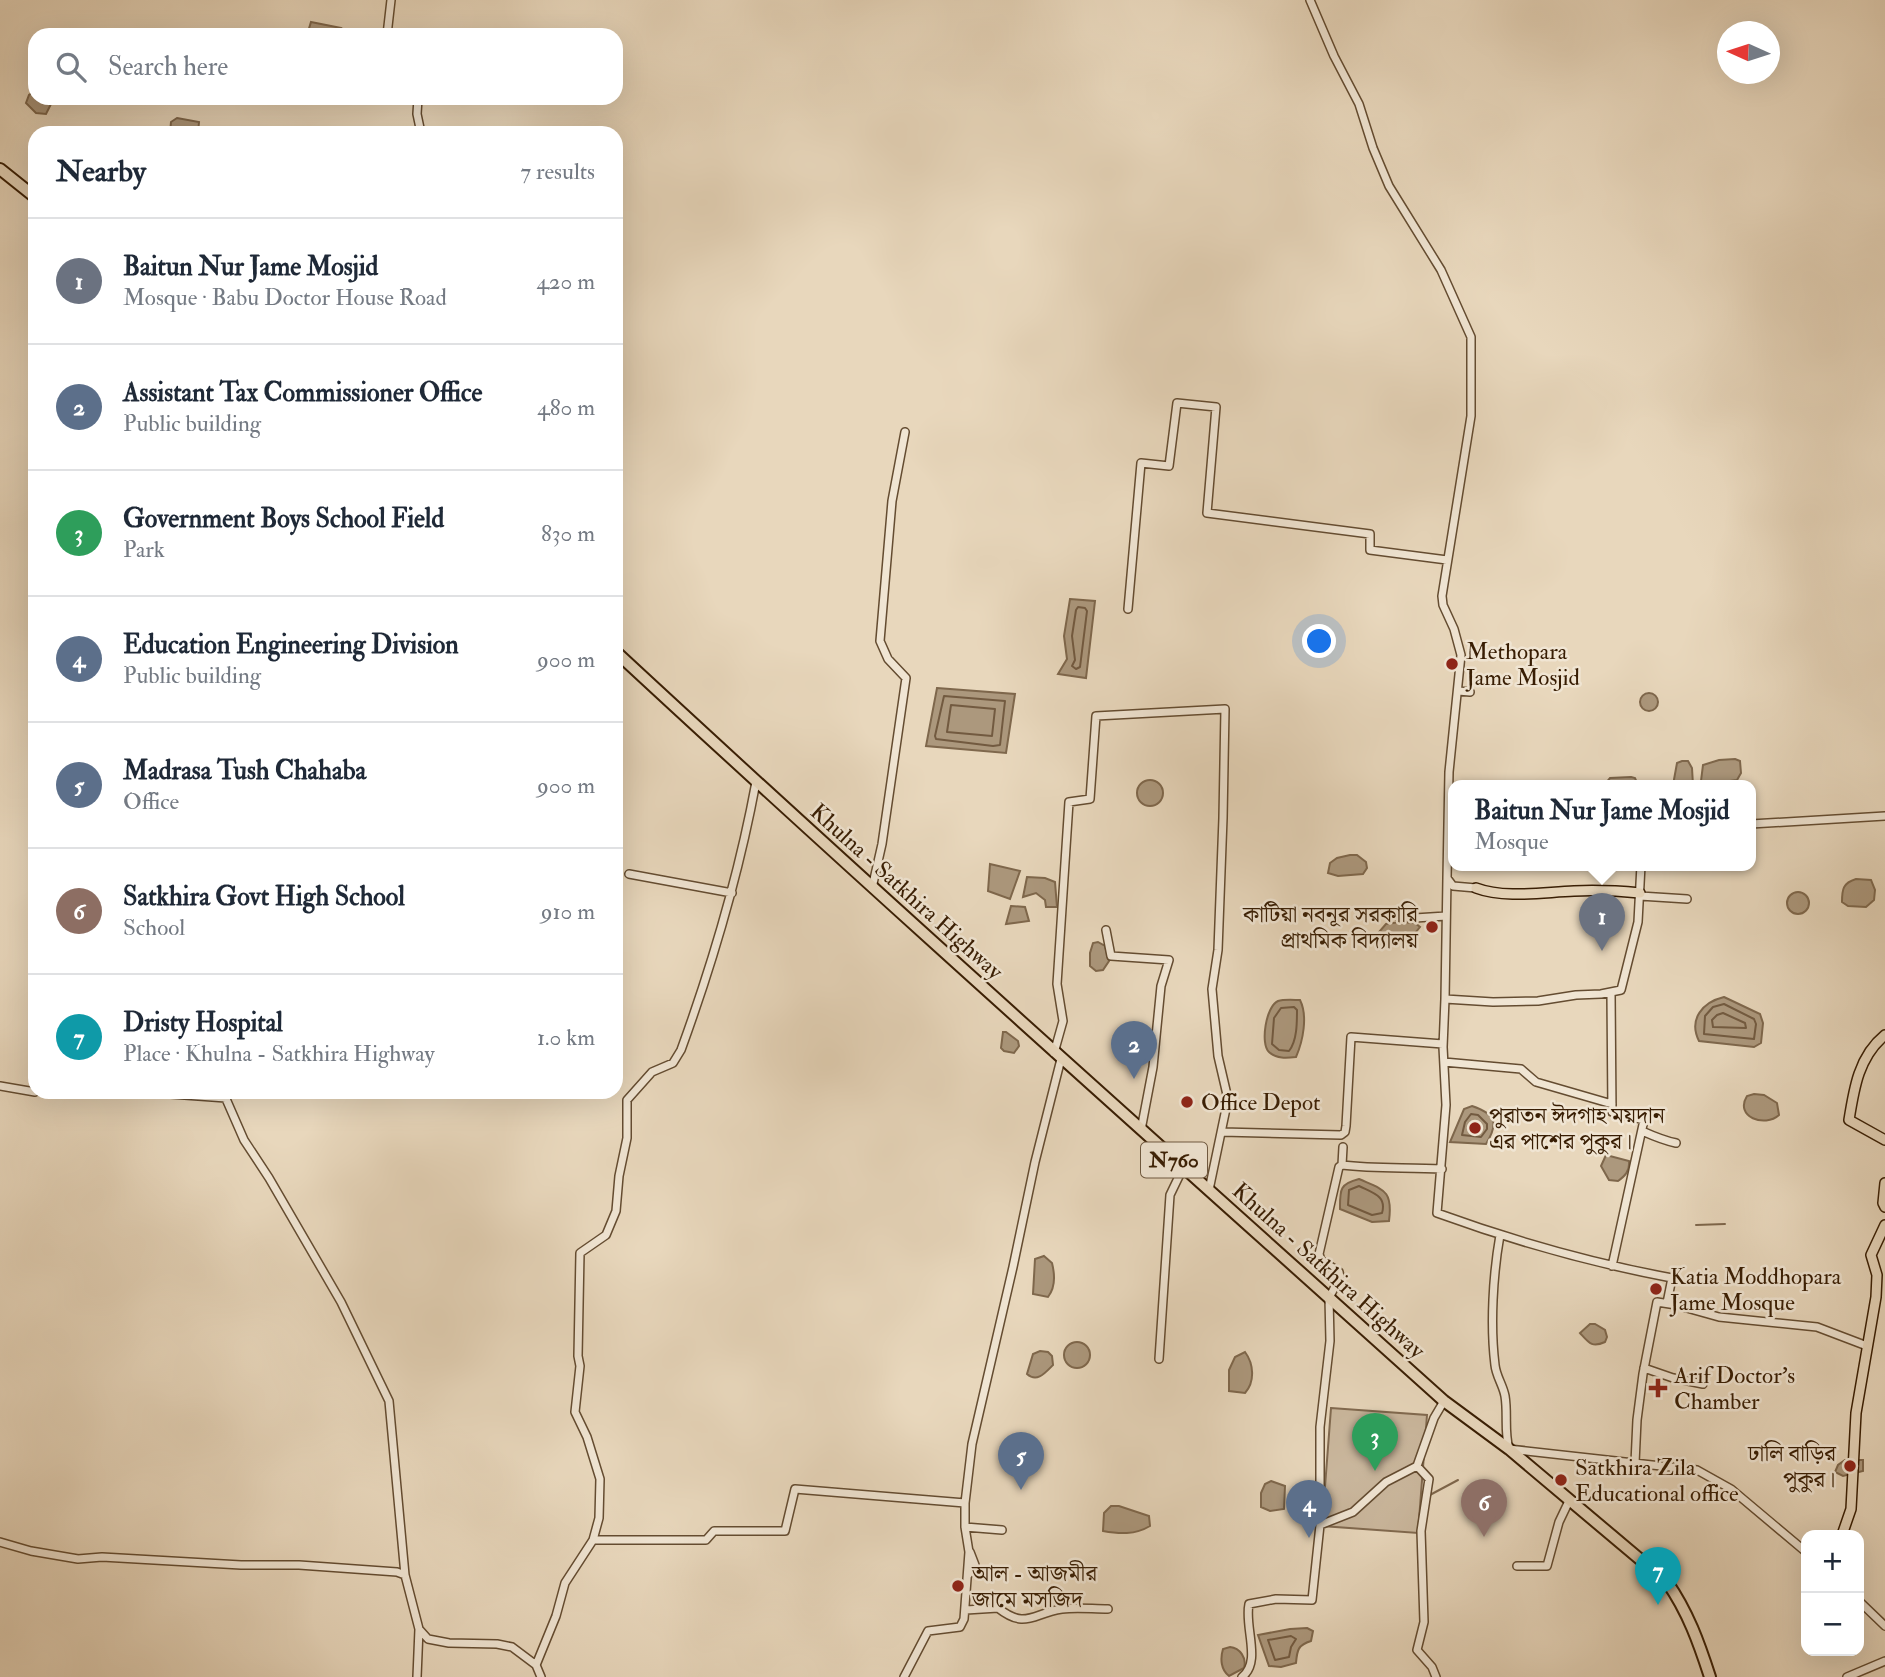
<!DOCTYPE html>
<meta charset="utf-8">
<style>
:root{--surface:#fff;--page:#f6f6f7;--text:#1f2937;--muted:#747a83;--line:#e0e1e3;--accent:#8f2418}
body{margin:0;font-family:"IM FELL Double Pica","Noto Serif Bengali",serif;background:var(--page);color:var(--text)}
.controls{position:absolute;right:21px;bottom:21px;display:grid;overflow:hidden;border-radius:14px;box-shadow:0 7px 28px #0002}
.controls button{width:63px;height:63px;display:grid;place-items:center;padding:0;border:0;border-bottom:2px solid var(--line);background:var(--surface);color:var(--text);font:35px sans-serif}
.compass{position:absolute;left:1717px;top:21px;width:63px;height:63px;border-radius:50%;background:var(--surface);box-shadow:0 7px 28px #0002;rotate:273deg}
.you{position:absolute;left:1320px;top:642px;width:24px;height:24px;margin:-18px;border:5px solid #fff;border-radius:50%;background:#1a73e8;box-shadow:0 0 0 10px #1a73e833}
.badge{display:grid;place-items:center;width:46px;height:46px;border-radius:50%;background:var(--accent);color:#fff;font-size:23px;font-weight:700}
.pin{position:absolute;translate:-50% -58px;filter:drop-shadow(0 2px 4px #0008)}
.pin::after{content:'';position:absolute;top:37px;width:24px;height:21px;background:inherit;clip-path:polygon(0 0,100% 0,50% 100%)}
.popup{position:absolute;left:1448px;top:780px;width:308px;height:91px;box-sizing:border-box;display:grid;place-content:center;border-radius:14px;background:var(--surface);filter:drop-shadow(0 2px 5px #0005);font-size:23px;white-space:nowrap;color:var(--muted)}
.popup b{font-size:26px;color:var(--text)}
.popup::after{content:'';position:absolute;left:50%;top:100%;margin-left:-14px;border:14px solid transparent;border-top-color:var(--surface)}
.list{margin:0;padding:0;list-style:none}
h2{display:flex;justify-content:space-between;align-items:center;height:91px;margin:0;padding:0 28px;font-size:30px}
h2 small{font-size:23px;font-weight:400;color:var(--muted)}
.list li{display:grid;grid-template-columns:46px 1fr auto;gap:21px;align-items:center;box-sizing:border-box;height:126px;padding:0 28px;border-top:2px solid var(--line)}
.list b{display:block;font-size:26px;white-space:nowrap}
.list p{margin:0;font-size:23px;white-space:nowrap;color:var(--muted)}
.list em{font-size:23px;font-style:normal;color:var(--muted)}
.icon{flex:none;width:38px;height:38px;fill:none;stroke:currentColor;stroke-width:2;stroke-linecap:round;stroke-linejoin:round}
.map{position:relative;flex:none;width:1885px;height:1677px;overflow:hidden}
.search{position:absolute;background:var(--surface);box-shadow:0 7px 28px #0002;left:28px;top:28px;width:595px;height:77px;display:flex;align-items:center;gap:18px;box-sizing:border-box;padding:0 24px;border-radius:21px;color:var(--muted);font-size:26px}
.panel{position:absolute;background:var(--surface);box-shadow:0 7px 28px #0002;left:28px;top:126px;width:595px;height:973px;border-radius:21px}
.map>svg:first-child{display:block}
.green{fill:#cab79d;stroke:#816a50;stroke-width:2}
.water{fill:#ac987d;stroke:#7e674c;stroke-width:2}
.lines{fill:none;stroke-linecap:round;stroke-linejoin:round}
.shore{stroke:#725a40;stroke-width:2}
.stream{stroke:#7e674c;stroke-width:2}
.minor-casing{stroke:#644c31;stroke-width:10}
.major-casing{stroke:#381d03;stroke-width:12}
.highway-casing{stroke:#381d03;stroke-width:14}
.minor{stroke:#f0e5d3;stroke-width:7}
.major{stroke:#e8d7bc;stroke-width:9}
.highway{stroke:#e8d7bc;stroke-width:10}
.poi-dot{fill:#8f2418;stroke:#f0e5d3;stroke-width:2.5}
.labels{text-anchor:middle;stroke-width:5;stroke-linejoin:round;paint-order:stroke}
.shield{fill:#f0e5d3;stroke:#6f5941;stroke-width:2}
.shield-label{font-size:21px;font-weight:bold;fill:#381d03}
.poi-label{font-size:23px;fill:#381d03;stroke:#f0e5d3;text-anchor:start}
.street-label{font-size:23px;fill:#381d03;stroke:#f0e5d3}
</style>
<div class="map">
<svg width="1885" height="1677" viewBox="0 0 1885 1677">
<rect width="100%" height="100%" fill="#e8d7bc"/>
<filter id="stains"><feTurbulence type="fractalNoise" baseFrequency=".00286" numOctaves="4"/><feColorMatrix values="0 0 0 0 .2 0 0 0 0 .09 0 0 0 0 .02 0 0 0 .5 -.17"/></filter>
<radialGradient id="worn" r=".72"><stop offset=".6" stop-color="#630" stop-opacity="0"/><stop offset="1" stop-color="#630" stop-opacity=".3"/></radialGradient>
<path class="green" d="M 1331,1408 L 1427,1415 L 1418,1533 L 1322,1526 Z"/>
<path class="water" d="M 311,22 L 341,28 L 337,35 L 307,35 Z
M 35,91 L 35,98 L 50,98 L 52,102 L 46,114 L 36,113 L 26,103 L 29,95 Z
M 177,118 L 199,122 L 198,133 L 170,133 L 171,122 Z
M 1070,599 L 1095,601 L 1086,678 L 1058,674 L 1067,659 L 1064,636 Z
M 937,688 L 1015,694 L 1006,753 L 926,746 Z
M1640 702a9 9 0 1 1 18 0a9 9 0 1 1-18 0Z
M 1735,759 L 1740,761 L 1741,773 L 1737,780 L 1723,782 L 1701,781 L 1703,765 L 1719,760 Z
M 1682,761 L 1688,761 L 1692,768 L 1693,785 L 1673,785 L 1677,763 Z
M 1631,777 L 1635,778 L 1638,785 L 1605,784 L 1610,778 Z
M1137 793a13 13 0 1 1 26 0a13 13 0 1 1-26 0Z
M 1350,855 L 1357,855 L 1366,862 L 1367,868 L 1363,874 L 1338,876 L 1328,873 L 1330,863 L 1337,858 Z
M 990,864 L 1020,871 L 1010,899 L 988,891 Z
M 1027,877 L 1045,878 L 1055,882 L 1057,907 L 1046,907 L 1045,900 L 1036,893 L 1023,897 Z
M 1856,879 L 1871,880 L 1875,890 L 1874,900 L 1866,907 L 1848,906 L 1842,902 C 1842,889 1843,883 1856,879 Z
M1787 903a11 11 0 1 1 22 0a11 11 0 1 1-22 0Z
M 1011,906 L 1025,907 L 1029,921 L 1006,924 Z
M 1400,922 L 1415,923 L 1420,927 L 1416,932 L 1418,934 L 1411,940 L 1391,942 L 1387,936 L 1380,936 L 1379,932 L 1386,924 Z
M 1098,942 L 1105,946 L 1109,961 L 1103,970 L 1096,971 L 1090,966 L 1090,953 L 1093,943 Z
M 1724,997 L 1760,1014 L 1763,1023 L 1761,1043 L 1754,1047 L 1699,1041 C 1688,1019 1703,1002 1724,997 Z
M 1300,1000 C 1308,1016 1303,1041 1296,1057 C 1287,1058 1276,1059 1269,1052 C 1260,1044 1266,1006 1278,1001 C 1284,999 1294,1000 1300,1000 Z
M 1003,1032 L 1006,1032 L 1018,1041 L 1019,1046 L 1014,1053 L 1004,1051 L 1001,1048 Z
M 1754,1094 L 1764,1095 L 1777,1103 L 1779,1115 C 1765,1128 1734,1117 1747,1096 Z
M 1472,1106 C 1496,1114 1499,1123 1486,1144 L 1450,1142 L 1464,1109 Z
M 1606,1155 L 1629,1161 C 1630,1171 1625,1176 1618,1181 L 1609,1180 L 1601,1166 Z
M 1359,1179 C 1384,1190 1393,1190 1389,1221 L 1372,1222 L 1340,1209 C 1340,1190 1339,1184 1359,1179 Z
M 1044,1256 L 1052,1263 C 1055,1275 1056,1287 1048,1297 L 1033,1294 L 1035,1259 Z
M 1590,1324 L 1595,1324 L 1605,1330 L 1607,1337 L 1605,1342 C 1592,1348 1589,1343 1580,1333 Z
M1064 1355a13 13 0 1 1 26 0a13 13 0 1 1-26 0Z
M 1040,1351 L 1048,1352 L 1052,1356 L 1053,1365 C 1045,1373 1037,1383 1027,1374 L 1033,1354 Z
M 1245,1352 C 1254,1364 1255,1382 1245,1393 L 1229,1391 L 1229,1370 L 1235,1357 Z
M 1845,1460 L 1863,1460 L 1863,1471 L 1843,1476 L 1835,1472 L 1838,1465 Z
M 1271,1481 L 1285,1486 L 1284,1509 L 1270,1511 L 1261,1507 L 1261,1493 L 1265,1484 Z
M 1111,1506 L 1119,1506 L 1149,1516 L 1150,1526 C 1135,1535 1119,1534 1103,1531 L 1104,1513 Z
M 1307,1628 L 1313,1631 L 1311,1641 C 1298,1645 1297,1650 1296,1663 L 1281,1667 L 1269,1666 L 1258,1635 L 1290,1629 Z
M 1230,1647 C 1240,1648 1247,1658 1244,1668 L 1229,1676 C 1221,1670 1220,1659 1223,1649 Z"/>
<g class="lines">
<path class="shore" d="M 1078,607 L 1085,608 L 1087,611 L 1080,667 L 1076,669 L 1072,666 L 1075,660 L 1072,636 L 1076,610 Z
M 944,696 L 1005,701 L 1000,745 L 993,746 L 936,739 L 935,736 Z
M 951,705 L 995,709 L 992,736 L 947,732 Z
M 1724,1004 L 1754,1019 L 1756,1024 L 1754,1039 L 1704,1034 L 1705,1016 L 1713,1007 Z
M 1281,1008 L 1294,1007 L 1297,1010 C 1297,1023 1297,1041 1289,1051 L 1279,1050 L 1272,1044 L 1274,1018 Z
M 1723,1013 L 1745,1023 L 1746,1028 L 1713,1027 L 1712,1020 L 1717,1015 Z
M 1471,1114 L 1478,1115 L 1487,1124 L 1487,1129 L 1481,1137 L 1462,1135 L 1465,1122 Z
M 1359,1186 C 1373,1193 1387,1196 1382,1213 L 1372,1215 L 1348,1205 L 1349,1190 Z
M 1291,1636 L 1296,1639 L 1291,1647 L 1289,1657 L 1275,1660 L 1268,1640 Z"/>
<path class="stream" d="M 1696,1225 L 1725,1224
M 1428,1496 L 1458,1480
M 1614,1530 L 1628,1542
M 1688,1608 L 1694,1619"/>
<defs>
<path id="minor" d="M 1310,0 L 1334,56 L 1359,104 L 1373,148 L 1389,186 L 1441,270 L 1471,337 L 1471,416 L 1442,596 L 1443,605 L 1454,629 L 1461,655 L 1449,772 L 1447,878 L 1453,886 L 1476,888
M 387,35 L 391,0
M 418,98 L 417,114 L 421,133
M 1128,609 L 1141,463 L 1169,466 L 1177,403 L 1216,407 L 1207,513 L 1370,534 L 1370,550 L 1447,560
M 35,632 L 35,728
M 1458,691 L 1470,692
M 1751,824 L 1885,816
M 1641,865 L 1638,922 L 1621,990 L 1601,994 L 1576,995 L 1538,1001 L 1493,1002 L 1445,999 L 1443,1047 L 1446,1105 L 1437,1213 C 1514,1241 1592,1263 1672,1278 L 1667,1303
M 629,874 L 732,893
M 872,888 L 882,844 L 906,678 L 888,659 L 880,641 L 892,501 L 905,432
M 1640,896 L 1687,899
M 1397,916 L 1415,918 L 1446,916
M 1106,930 L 1111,956 L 1169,960 L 1161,986 L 1153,1067 L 1141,1130
M 1611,993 L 1612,1112 L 1644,1120 L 1612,1266
M 1445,999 L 1447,878
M 1054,1053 L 1063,1021 L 1057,984 L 1069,802 L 1090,799 L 1096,716 L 1225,709 L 1223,818 L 1218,950 L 1212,989 L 1218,1056 L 1228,1099 L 1209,1190
M 1444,1062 L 1521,1069 L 1536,1082 L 1612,1104
M 0,1086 L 35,1092
M 143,1092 L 226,1098
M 223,1092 L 244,1140 L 269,1178 L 341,1302 L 389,1401 L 405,1575 L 419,1629 L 428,1639 L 449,1643 L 497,1644 L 512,1647 L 536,1665 L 541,1677
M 1642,1131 C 1651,1135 1666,1141 1676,1143
M 1222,1132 L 1341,1135 L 1345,1132 L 1346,1126 L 1351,1037 L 1443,1044
M 1342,1165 C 1375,1169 1408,1167 1442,1169
M 1500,1235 C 1493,1275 1490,1325 1495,1365 C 1496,1376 1503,1385 1505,1396 C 1508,1414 1504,1431 1509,1449 L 1697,1470 L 1731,1489 L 1806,1552
M 1159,1359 L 1170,1195 L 1183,1168
M 1644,1368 L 1673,1378 L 1703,1384
M 1635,1463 L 1637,1420 L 1643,1374 L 1657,1302 L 1676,1305 L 1719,1317 L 1817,1327 L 1867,1346
M 1417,1466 L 1429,1479 L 1421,1531 L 1424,1622 L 1417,1650 L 1432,1667 L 1436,1677
M 1320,1525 L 1320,1427 L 1330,1341 L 1329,1298 L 1340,1277 L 1339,1272 L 1321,1260 L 1319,1254 L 1339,1167 L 1342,1165 L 1343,1147
M 965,1527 L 1002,1530
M 593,1540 L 706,1540 L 714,1531 L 785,1531 L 795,1489 L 965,1503
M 0,1542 L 31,1551 L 78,1559 L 102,1557 L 241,1565 L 299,1565 L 397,1572 L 405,1575
M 1517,1566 L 1547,1566 L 1559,1522 L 1569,1501
M 968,1575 L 975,1565 L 970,1552
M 1859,1601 L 1885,1626
M 966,1610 L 998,1608 C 1026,1630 1033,1613 1062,1609 C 1077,1607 1092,1609 1108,1609
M 536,1665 L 556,1616 L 565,1583 L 593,1540 L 599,1518 L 600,1479 L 587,1437 L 575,1412 L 580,1366 L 578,1356 L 580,1253 L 606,1235 L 616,1211 L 619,1176 L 627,1138 L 627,1100 L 652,1072 L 673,1063 L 681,1050 C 713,962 739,874 756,782
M 417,1677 L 419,1629
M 904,1677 L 928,1631 L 960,1627 L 964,1619 L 969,1552 L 965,1527 L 965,1503 L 972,1444 L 1013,1267 L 1035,1162 L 1061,1059
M 1242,1677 C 1262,1662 1244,1627 1249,1604 L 1276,1599 L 1312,1600 L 1320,1525 L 1353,1512 L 1386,1482 L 1417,1466 L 1434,1418 L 1444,1401
M 1847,1677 L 1885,1661"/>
<path id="major" d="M 1476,888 C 1505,899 1544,892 1574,891 C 1596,890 1619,891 1640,893
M 1885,1035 C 1859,1056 1854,1088 1849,1120 L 1885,1140
M 1885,1183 L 1883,1203 L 1885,1207
M 1842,1535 L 1851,1509 L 1856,1413 L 1876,1297 L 1877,1275 L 1871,1255 L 1885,1225"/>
<path id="highway" d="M 0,169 L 35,197
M 616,652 C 889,905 1167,1152 1444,1401 L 1509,1449 L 1667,1582 C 1688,1612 1699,1643 1710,1677"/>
</defs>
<use href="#minor" class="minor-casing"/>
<use href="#major" class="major-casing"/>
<use href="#highway" class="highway-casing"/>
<use href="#minor" class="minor"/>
<use href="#major" class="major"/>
<use href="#highway" class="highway"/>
</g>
<g class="poi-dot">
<circle cx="1452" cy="664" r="7"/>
<circle cx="1432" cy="927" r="7"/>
<circle cx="1187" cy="1102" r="7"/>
<circle cx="1475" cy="1128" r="7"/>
<circle cx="1656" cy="1289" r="7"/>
<path d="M1654.5 1377.5h7v7h7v7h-7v7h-7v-7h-7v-7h7z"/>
<circle cx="1850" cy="1466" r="7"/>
<circle cx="1561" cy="1480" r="7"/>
<circle cx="958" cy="1586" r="7"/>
</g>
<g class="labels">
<rect class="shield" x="1141" y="1142.5" width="66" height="35" rx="5"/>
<g class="shield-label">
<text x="1174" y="1167">N760</text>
</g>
<g class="poi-label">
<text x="1466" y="659">Methopara<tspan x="1466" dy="26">Jame Mosjid</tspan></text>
<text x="1418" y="922" text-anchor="end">কাটিয়া নবনূর সরকারি<tspan x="1418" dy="26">প্রাথমিক বিদ্যালয়</tspan></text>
<text x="1201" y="1110">Office Depot</text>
<text x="1489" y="1123">পুরাতন ঈদগাহ ময়দান<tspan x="1489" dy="26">এর পাশের পুকুর।</tspan></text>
<text x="1670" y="1284">Katia Moddhopara<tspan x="1670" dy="26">Jame Mosque</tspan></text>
<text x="1674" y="1383">Arif Doctor's<tspan x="1674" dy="26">Chamber</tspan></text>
<text x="1836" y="1461" text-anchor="end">ঢালি বাড়ির<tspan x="1836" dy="26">পুকুর।</tspan></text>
<text x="1575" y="1475">Satkhira Zila<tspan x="1575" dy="26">Educational office</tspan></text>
<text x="972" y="1581">আল - আজমীর<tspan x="972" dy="26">জামে মসজিদ</tspan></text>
</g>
<g class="street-label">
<text transform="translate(907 891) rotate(42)" y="8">Khulna - Satkhira Highway</text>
<text transform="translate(1329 1270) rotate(42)" y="8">Khulna - Satkhira Highway</text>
</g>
</g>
<rect width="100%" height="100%" filter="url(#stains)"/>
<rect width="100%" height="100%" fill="url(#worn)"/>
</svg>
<div class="controls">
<button>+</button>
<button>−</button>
</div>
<svg class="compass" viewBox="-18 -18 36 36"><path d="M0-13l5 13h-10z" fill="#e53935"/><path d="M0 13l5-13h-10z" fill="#747a83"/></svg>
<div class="you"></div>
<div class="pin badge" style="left:1602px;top:951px;background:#6b7280">1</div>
<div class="popup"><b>Baitun Nur Jame Mosjid</b>Mosque</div>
<div class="pin badge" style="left:1134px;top:1079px;background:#5c6f8a">2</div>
<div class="pin badge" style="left:1375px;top:1471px;background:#2e9e5b">3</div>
<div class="pin badge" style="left:1309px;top:1538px;background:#5c6f8a">4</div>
<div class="pin badge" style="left:1021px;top:1490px;background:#5c6f8a">5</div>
<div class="pin badge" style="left:1484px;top:1537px;background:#8d6e63">6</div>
<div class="pin badge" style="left:1658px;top:1605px;background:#0f9aa8">7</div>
<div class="search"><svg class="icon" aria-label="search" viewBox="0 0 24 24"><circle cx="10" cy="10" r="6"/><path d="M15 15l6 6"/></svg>Search here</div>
<section class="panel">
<h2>Nearby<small>7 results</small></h2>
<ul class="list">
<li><span class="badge" style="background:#6b7280">1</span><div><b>Baitun Nur Jame Mosjid</b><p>Mosque · Babu Doctor House Road</p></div><em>420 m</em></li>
<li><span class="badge" style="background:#5c6f8a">2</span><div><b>Assistant Tax Commissioner Office</b><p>Public building</p></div><em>480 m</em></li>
<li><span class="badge" style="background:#2e9e5b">3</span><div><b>Government Boys School Field</b><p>Park</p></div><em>830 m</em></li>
<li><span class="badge" style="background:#5c6f8a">4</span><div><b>Education Engineering Division</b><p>Public building</p></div><em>900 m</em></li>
<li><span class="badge" style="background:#5c6f8a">5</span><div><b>Madrasa Tush Chahaba</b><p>Office</p></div><em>900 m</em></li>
<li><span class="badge" style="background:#8d6e63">6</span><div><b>Satkhira Govt High School</b><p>School</p></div><em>910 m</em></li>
<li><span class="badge" style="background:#0f9aa8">7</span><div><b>Dristy Hospital</b><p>Place · Khulna - Satkhira Highway</p></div><em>1.0 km</em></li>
</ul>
</section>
</div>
